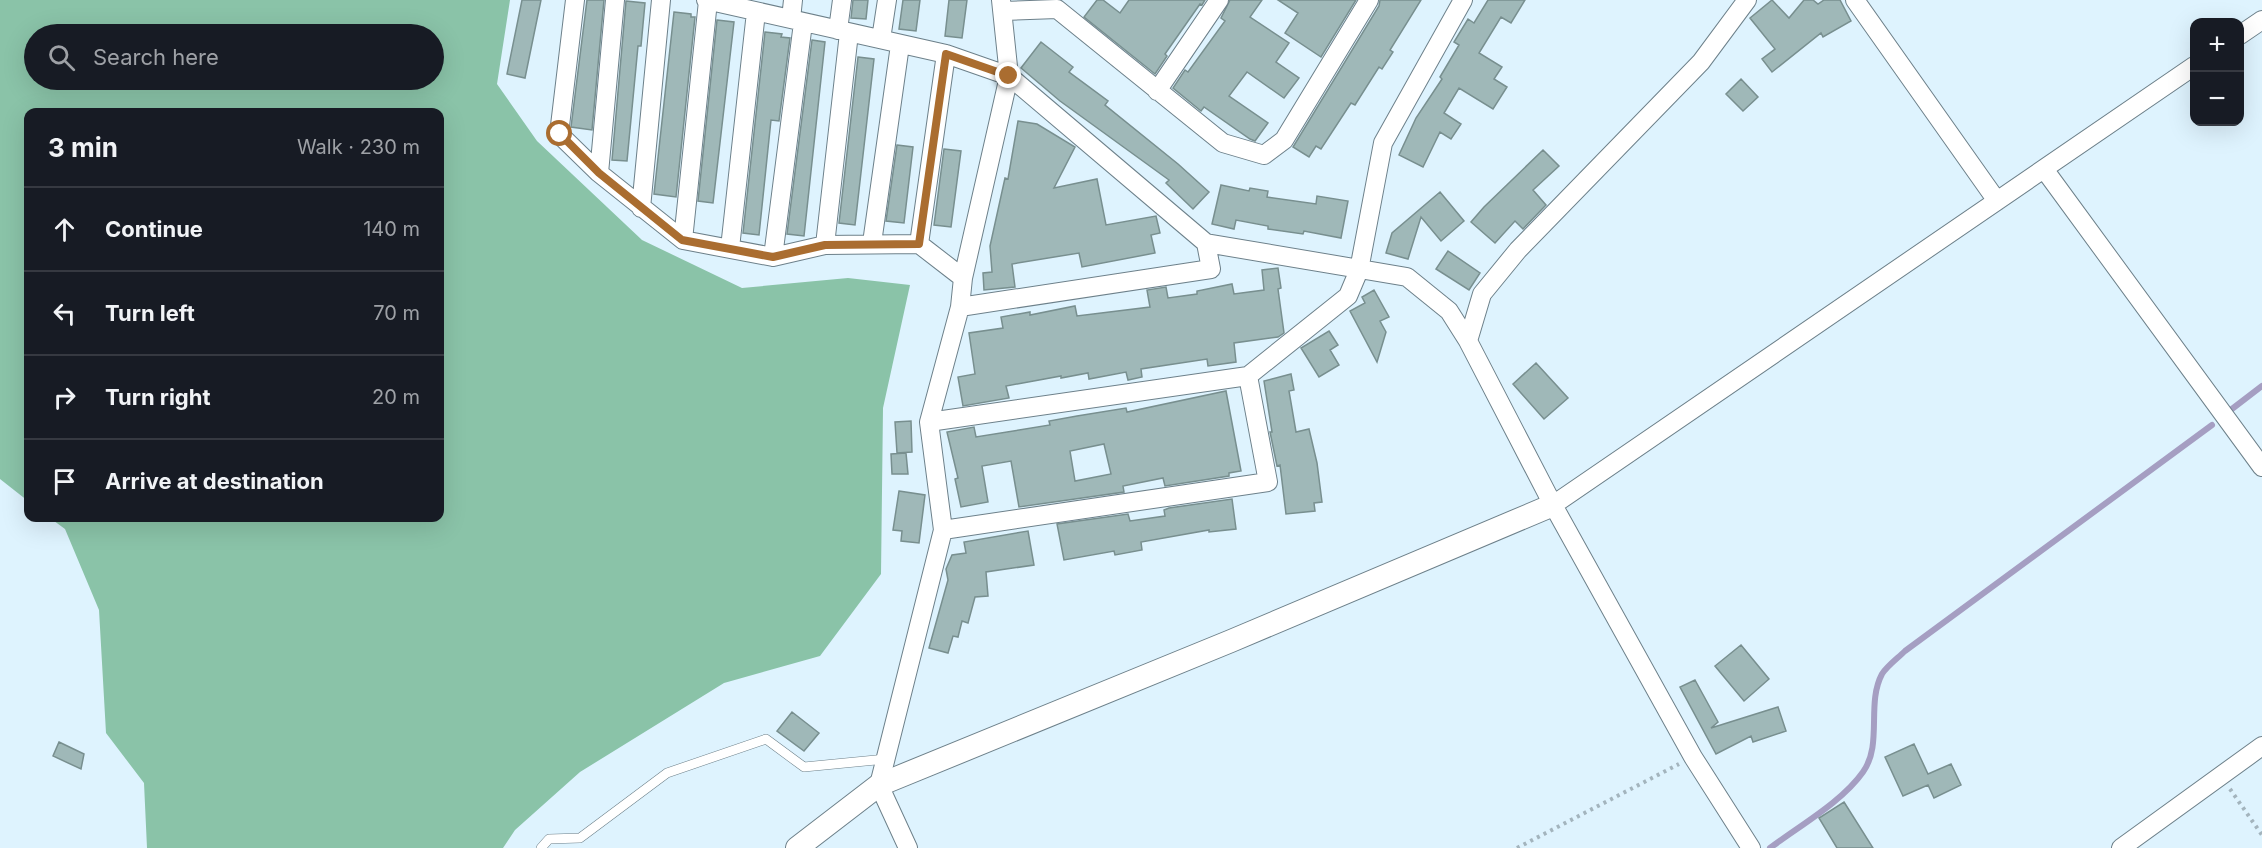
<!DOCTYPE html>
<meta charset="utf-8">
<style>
:root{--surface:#171b24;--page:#242831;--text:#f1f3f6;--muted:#9ea1a6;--line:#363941}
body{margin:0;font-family:Inter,sans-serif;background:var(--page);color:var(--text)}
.controls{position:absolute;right:18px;top:18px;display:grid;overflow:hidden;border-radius:12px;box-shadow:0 6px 24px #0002}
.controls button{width:54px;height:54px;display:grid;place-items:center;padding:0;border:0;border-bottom:2px solid var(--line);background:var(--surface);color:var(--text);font:30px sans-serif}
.stop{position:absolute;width:18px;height:18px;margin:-14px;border:4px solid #aa6d30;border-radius:50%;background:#fff}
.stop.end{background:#aa6d30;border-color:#fff;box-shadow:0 2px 6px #0008}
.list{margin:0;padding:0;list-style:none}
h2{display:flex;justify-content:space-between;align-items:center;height:78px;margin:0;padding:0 24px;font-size:26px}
h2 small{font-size:20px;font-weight:400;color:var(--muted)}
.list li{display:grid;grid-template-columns:39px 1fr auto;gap:18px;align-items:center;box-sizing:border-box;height:84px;padding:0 24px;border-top:2px solid var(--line)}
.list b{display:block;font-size:22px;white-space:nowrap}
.list em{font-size:20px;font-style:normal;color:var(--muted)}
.icon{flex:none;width:33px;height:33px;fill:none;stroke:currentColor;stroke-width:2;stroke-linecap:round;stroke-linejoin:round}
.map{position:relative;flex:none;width:2262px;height:848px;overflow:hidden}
.search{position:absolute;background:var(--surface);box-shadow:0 6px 24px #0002;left:24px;top:24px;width:420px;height:66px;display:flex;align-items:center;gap:15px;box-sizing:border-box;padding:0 21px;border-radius:33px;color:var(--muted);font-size:22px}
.panel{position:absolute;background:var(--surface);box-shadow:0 6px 24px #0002;left:24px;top:108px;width:420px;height:414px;border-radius:12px}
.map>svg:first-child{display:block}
.forest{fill:#8ac3a8;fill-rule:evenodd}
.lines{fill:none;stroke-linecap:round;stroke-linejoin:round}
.stream{stroke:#a59ec2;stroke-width:6}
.building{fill:#9fb8b8;stroke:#788f8f;stroke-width:1.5;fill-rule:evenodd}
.service-casing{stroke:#6d808a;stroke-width:10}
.minor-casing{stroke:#6d808a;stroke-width:20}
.tertiary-casing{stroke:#6d808a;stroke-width:24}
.path{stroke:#a3b4bd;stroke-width:4;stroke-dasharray:3 4.5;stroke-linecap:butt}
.service{stroke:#fff;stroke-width:9}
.minor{stroke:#fff;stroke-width:18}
.tertiary{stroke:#fff;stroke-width:22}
.route{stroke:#aa6d30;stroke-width:8}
</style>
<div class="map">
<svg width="2262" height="848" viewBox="0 0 2262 848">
<rect width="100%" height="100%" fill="#def3fe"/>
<path class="forest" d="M 0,0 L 510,0 L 497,84 L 537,141 L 642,240 L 742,288 L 848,278 L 910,285 L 883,408 L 881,574 L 820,656 L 724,683 L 580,772 L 515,830 L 503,848 L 147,848 L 144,783 L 106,733 L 99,610 L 65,529 L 50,518 L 440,518 L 440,112 L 28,112 L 28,501 L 0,479 ZM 34,34 L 434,34 L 434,80 L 34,80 Z"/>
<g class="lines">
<path class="stream" d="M 2228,412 L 2262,386
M 1770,848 C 1799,826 1842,802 1863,772 C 1883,744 1866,704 1882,674 C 1887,666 1898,658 1905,651 L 2212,425"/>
</g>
<path class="building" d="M 522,0 L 541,0 L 525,78 L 507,74 Z
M 587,0 L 604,0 L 592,130 L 571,127 Z
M 853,0 L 868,0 L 866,19 L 851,18 Z
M 903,0 L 920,0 L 916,31 L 899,29 Z
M 949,0 L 967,0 L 962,38 L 945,36 Z
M 1097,0 L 1103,0 L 1120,13 L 1129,0 L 1205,0 L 1202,5 L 1200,4 L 1165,54 L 1167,56 L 1155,74 L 1084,17 Z
M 1230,0 L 1262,0 L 1250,17 L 1289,43 L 1276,62 L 1299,78 L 1284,98 L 1247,72 L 1229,96 L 1268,123 L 1255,141 L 1250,139 L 1204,107 L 1201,111 L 1173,88 L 1185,70 L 1188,72 L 1225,21 L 1221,18 Z
M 1278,0 L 1356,0 L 1321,57 L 1285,33 L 1298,13 Z
M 1380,0 L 1421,0 L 1390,50 L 1393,52 L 1382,69 L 1379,67 L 1355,105 L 1351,103 L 1321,149 L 1316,146 L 1309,157 L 1293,147 L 1379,6 Z
M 1488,0 L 1525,0 L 1511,23 L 1501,17 L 1479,53 L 1502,67 L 1494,79 L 1507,87 L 1493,109 L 1459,88 L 1444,113 L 1461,124 L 1451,139 L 1440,132 L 1423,167 L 1399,155 L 1416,118 L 1442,79 L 1440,77 L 1459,45 L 1454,42 L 1468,19 L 1474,23 Z
M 1772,0 L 1789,18 L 1804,0 L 1813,0 L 1818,4 L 1824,0 L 1840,0 L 1851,21 L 1823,37 L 1821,33 L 1772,72 L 1762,59 L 1775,49 L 1750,18 Z
M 626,1 L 645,3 L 641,46 L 638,46 L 627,161 L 612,160 Z
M 674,12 L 691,14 L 691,17 L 695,17 L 676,197 L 654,194 Z
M 717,20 L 734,22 L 713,203 L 698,201 Z
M 765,32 L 782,34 L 781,37 L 790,38 L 779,121 L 771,120 L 759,235 L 743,233 Z
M 812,40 L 825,42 L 804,236 L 787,234 Z
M 1041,42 L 1073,67 L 1069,72 L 1108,101 L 1105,105 L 1178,164 L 1209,192 L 1193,209 L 1166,183 L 1169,180 L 1060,101 L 1021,68 Z
M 858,57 L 874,59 L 855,225 L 839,223 Z
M 1741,79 L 1758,97 L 1743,111 L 1726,94 Z
M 1018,121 L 1037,124 L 1075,147 L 1054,188 L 1097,179 L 1106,225 L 1156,216 L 1160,233 L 1151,235 L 1155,253 L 1082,267 L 1079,253 L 1012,264 L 1015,287 L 984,290 L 983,273 L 992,272 L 990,246 L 1005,178 L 1008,179 Z
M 897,145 L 913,147 L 904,223 L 886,221 Z
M 944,149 L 961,151 L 951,227 L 934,225 Z
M 1543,150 L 1559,166 L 1533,190 L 1546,205 L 1523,229 L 1515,221 L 1495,243 L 1471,222 L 1484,207 Z
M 1221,185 L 1249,191 L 1250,188 L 1268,191 L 1267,197 L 1316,204 L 1317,196 L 1348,201 L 1341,238 L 1304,231 L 1303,234 L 1268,229 L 1268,226 L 1236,220 L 1234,229 L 1212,224 Z
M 1440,192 L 1464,221 L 1441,241 L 1421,217 L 1408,259 L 1386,253 L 1392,233 Z
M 1448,251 L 1480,273 L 1469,290 L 1436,269 Z
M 1278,268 L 1281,288 L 1278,289 L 1284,333 L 1278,337 L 1234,343 L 1236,362 L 1208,366 L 1207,359 L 1141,369 L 1142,377 L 1128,380 L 1126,372 L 1089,379 L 1088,373 L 1061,378 L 1061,376 L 1006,386 L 1009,398 L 963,406 L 958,377 L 975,374 L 969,333 L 1003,328 L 1001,317 L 1030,312 L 1030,315 L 1075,306 L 1077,316 L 1150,307 L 1147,290 L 1166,287 L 1168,298 L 1197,294 L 1197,291 L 1232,284 L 1234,294 L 1264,290 L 1262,270 Z
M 1374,290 L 1389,317 L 1380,321 L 1386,332 L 1377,362 L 1350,311 L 1365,303 L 1362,297 Z
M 1329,331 L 1338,345 L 1330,350 L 1339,365 L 1319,377 L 1301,348 Z
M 1536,363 L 1568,398 L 1544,419 L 1513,384 Z
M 1291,374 L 1294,390 L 1289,391 L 1296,432 L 1309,429 L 1317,463 L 1322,502 L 1314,503 L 1315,511 L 1286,514 L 1280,465 L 1277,466 L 1270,432 L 1272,432 L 1264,381 Z
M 1226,391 L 1241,471 L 1229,473 L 1229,476 L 1165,486 L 1163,478 L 1123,486 L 1124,492 L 1019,507 L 1011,461 L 982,466 L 988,502 L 961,507 L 955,479 L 958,478 L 947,432 L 974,427 L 976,437 L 1050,425 L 1049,421 L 1077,416 L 1126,408 L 1127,412 ZM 1104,444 L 1111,474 L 1075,481 L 1070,451 Z
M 911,421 L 912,452 L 897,453 L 895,422 Z
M 906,453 L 908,474 L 892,474 L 891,454 Z
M 899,491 L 925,495 L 919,543 L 901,541 L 902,531 L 893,530 Z
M 1232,499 L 1236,529 L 1209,532 L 1209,530 L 1141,542 L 1142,550 L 1115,555 L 1114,551 L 1064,560 L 1057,524 L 1128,514 L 1130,521 L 1165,516 L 1164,510 L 1169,508 Z
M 1028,531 L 1034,565 L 986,572 L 988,596 L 975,597 L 968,623 L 962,621 L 958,637 L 953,636 L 948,653 L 929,648 L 948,580 L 946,569 L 952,555 L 966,553 L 964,542 Z
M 1741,645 L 1769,679 L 1744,701 L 1715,666 Z
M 1695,680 L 1718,722 L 1711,728 L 1778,707 L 1786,731 L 1753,742 L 1751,736 L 1716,754 L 1680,687 Z
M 792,712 L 819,733 L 804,751 L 777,731 Z
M 59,742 L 84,754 L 81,769 L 53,756 Z
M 1914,744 L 1928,774 L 1951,764 L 1961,785 L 1934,798 L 1928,785 L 1903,796 L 1885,757 Z
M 1844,802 L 1873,848 L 1837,848 L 1819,818 Z"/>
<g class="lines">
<defs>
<path id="service" d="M 541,848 L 549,839 L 580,838 L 667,773 L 766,739 L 804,767 L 886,759"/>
<path id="minor" d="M 575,0 L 559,134 L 599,173 L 683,240 L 773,257 L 825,245 L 919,244 L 963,278
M 706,0 L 946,54 L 1009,76 L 1206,243 L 1407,277 L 1449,311 L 1468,341 L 1553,505 L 1693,757 L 1751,848
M 1855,0 L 1997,201
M 1003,11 L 1057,9 L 1223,143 L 1264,155 L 1284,140 L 1369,0
M 791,19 L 793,0
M 838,30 L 842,0
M 2240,35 L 2262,20
M 881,39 L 887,0
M 1157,91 L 1219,0
M 2044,169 L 2262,467
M 599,173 L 615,0
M 641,208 L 661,0
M 683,240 L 708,1
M 872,243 L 900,45
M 919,244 L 946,54
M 825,245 L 849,33
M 730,248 L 756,12
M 773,257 L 803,23
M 960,307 L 1211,269 L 1206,243
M 1468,341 L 1482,294 L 1518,250 L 1701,62 L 1747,0
M 1248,376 L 1348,296 L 1359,270 L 1383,143 L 1463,0
M 929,422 L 1248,376 L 1268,482 L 943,530
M 1553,505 L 2194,66
M 908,848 L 879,785 L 943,530 L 929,422 L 960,307 L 963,278 L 1009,76 L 1001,0
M 2121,848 L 2262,746"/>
<path id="tertiary" d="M 797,848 L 879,785 L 1231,641 L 1553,505"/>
</defs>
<use href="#service" class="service-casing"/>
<use href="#minor" class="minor-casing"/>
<use href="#tertiary" class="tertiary-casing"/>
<path class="path" d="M 2230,789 L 2262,835
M 1517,848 L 1679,764"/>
<use href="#service" class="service"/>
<use href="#minor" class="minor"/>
<use href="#tertiary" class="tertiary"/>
</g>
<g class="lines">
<path class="route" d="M 560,134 L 599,173 L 682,240 L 773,257 L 825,245 L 919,244 L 946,54 L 1009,76"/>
</g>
</svg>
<div class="controls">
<button>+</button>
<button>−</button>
</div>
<div class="stop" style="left:560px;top:134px"></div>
<div class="stop end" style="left:1009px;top:76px"></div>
<div class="search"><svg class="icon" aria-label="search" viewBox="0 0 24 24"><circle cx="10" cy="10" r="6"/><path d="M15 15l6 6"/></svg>Search here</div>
<section class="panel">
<h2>3 min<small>Walk · 230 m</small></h2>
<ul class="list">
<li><svg class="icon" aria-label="ahead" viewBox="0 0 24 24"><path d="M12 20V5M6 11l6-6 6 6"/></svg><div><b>Continue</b></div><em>140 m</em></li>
<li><svg class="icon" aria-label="left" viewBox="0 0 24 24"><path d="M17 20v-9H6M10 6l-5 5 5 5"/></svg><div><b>Turn left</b></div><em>70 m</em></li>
<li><svg class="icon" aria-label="right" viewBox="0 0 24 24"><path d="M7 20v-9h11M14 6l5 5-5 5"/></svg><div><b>Turn right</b></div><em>20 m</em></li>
<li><svg class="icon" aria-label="arrive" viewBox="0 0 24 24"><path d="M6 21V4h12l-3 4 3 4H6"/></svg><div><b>Arrive at destination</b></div></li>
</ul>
</section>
</div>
